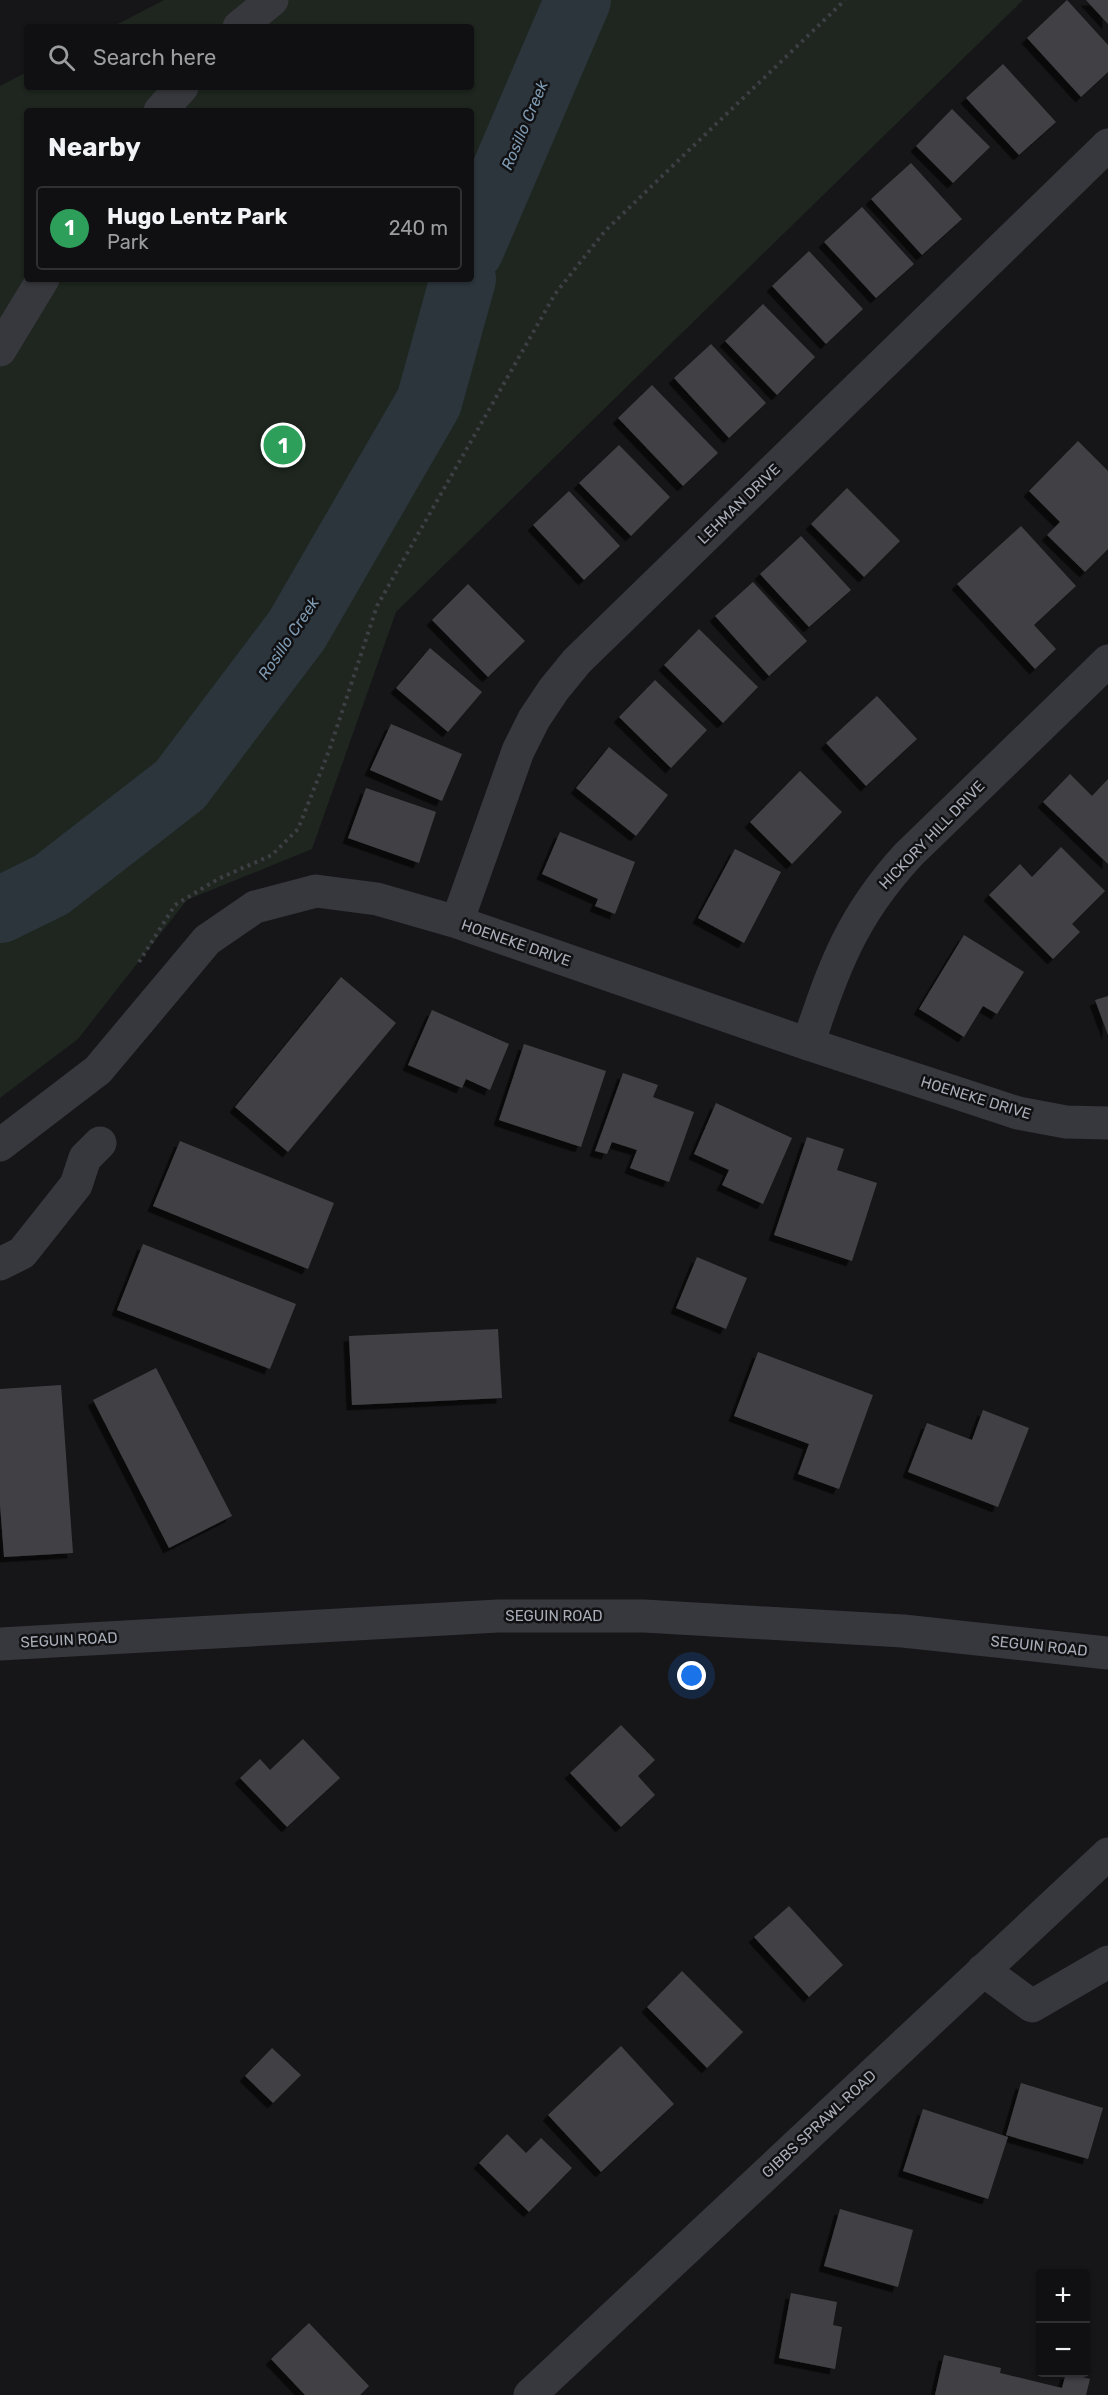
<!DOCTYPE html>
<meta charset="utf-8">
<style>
:root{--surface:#101012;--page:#1e1e20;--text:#f1f3f6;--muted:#9c9d9f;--line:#303032;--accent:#0b8043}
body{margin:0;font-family:Rubik,sans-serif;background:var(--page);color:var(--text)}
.controls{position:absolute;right:18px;bottom:18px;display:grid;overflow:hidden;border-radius:6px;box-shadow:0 2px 4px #0004}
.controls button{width:54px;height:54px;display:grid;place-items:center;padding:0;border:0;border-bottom:2px solid var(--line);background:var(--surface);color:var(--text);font:30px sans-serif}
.you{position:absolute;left:692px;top:1676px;width:21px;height:21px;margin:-15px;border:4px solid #fff;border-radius:50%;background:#1a73e8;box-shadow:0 0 0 9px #1a73e833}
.badge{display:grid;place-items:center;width:39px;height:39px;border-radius:50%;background:var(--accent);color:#fff;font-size:20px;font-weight:700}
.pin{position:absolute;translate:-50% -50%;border:3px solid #fff;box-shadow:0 2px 6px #0006}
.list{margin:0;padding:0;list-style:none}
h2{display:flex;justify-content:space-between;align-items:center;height:78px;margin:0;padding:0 24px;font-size:26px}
h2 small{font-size:20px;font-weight:400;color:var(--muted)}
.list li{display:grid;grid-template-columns:39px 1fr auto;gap:18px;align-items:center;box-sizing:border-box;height:84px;margin:0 12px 12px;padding:0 12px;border:2px solid var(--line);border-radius:6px}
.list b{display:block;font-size:22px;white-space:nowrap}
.list p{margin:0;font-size:20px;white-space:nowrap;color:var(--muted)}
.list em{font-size:20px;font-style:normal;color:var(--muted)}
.icon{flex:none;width:33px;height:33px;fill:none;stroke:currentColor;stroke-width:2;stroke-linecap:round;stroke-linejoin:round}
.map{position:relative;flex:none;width:1108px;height:2395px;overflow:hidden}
.search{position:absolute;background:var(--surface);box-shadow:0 2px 4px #0004;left:24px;top:24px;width:450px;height:66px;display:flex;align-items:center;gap:15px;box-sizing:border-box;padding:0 21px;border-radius:6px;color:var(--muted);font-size:22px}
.panel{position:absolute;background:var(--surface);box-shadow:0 2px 4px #0004;left:24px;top:108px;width:450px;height:174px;border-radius:6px}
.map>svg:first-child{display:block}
.green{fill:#1e261f;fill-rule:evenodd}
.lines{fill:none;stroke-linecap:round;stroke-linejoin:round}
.river{stroke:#2c353c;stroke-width:66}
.building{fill:#404145;filter:url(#shadow)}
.path{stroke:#3d3f44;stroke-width:4;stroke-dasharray:3 4.5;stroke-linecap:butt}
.minor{stroke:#37383d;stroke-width:33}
.labels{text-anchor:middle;stroke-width:5;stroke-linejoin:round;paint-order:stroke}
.street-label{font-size:15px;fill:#a8adb8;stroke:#111113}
.water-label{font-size:16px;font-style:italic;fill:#7f9bb3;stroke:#111113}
</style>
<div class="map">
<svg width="1108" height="2395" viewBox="0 0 1108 2395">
<defs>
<filter id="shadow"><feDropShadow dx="-5.5" dy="5.5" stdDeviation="0" flood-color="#0009"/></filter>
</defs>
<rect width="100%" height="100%" fill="#161618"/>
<path class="green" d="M 164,0 L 1023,0 L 396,612 L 312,849 L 187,900 L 78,1039 L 0,1098 L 0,86 L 27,72 L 27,87 L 471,87 L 471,27 L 112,27 ZM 27,111 L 471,111 L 471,279 L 27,279 Z"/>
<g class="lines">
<path class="river" d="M 471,249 L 578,0
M 0,910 L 51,885 L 180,785 L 297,630 L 429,402 L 463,279"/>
</g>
<path class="building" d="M 1067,0 L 1108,45 L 1108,72 L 1081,97 L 1027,38 Z
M 1086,0 L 1108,0 L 1108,24 Z
M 1003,64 L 1056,122 L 1019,155 L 966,98 Z
M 952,109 L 990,147 L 953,183 L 916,146 Z
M 911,163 L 962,219 L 922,255 L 871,199 Z
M 862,207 L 914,264 L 876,298 L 824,242 Z
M 809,251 L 863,309 L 826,344 L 772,286 Z
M 763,304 L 815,357 L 777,395 L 725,341 Z
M 711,344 L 766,403 L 729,438 L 674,378 Z
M 652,385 L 718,453 L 683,486 L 618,418 Z
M 1078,441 L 1108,471 L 1108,549 L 1085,572 L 1047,535 L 1060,522 L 1029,491 Z
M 619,445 L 670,497 L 631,536 L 579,483 Z
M 847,488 L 900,541 L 864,577 L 811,524 Z
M 569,491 L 620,546 L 584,580 L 533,525 Z
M 1021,526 L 1076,586 L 1034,625 L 1056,649 L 1035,669 L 957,584 Z
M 801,536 L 851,590 L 809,627 L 760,574 Z
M 753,582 L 807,641 L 769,676 L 715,616 Z
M 468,584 L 525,641 L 488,677 L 432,620 Z
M 699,629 L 758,687 L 723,723 L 664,665 Z
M 430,648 L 482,692 L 448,732 L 396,688 Z
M 655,680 L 707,730 L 671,768 L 619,717 Z
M 877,696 L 917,739 L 866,786 L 826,743 Z
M 391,724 L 462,754 L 442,801 L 370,770 Z
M 609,747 L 668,795 L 636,836 L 576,788 Z
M 800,771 L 842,812 L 792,864 L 750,822 Z
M 1070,774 L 1092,796 L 1108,779 L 1108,864 L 1043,802 Z
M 366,788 L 436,812 L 419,863 L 348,838 Z
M 560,832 L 635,862 L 615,914 L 595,906 L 598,899 L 542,874 Z
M 1061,847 L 1105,891 L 1072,924 L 1080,932 L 1053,959 L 989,895 L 1020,864 L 1032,877 Z
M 735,849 L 781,872 L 744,943 L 698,918 Z
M 964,935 L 1024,972 L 997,1014 L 983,1006 L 964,1037 L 919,1009 Z
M 341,977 L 396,1023 L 288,1152 L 235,1107 Z
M 1108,996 L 1108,1035 L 1095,1000 Z
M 432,1010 L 509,1044 L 490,1090 L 466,1079 L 462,1088 L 408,1065 Z
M 524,1044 L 606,1071 L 581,1147 L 499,1120 Z
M 623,1073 L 658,1085 L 653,1097 L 694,1112 L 669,1182 L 630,1168 L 637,1150 L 612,1142 L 607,1154 L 595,1151 Z
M 716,1103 L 792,1138 L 763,1204 L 722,1185 L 729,1170 L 694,1154 Z
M 807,1137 L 844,1149 L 837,1170 L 877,1183 L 852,1261 L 774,1235 Z
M 180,1141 L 334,1203 L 308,1269 L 153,1206 Z
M 143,1244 L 296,1304 L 270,1369 L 117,1310 Z
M 697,1257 L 747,1278 L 726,1329 L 676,1308 Z
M 498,1329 L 502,1398 L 352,1405 L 349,1336 Z
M 758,1352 L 873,1395 L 839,1489 L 798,1474 L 809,1444 L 734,1416 Z
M 156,1368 L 232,1516 L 169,1548 L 93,1400 Z
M 61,1385 L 73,1553 L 4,1557 L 0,1505 L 0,1389 Z
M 983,1410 L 1029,1428 L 998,1507 L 908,1472 L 927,1423 L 972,1440 Z
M 621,1725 L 655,1760 L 638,1776 L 655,1795 L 621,1827 L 570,1773 Z
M 303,1739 L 340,1778 L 287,1827 L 240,1778 L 260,1759 L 270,1770 Z
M 789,1906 L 843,1965 L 809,1997 L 754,1937 Z
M 682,1971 L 743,2032 L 707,2068 L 647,2007 Z
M 621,2046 L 674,2104 L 601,2172 L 548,2115 Z
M 272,2048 L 301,2075 L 273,2103 L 245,2076 Z
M 1021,2083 L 1103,2108 L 1088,2159 L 1006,2135 Z
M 923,2109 L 1008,2137 L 988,2199 L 903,2171 Z
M 507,2134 L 526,2153 L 541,2138 L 572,2168 L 529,2212 L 479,2163 Z
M 840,2209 L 913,2230 L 898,2287 L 824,2266 Z
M 791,2293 L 837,2302 L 833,2325 L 842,2327 L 835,2369 L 779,2358 Z
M 309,2323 L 369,2386 L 360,2395 L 305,2395 L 271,2359 Z
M 944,2355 L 1001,2368 L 1000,2373 L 1062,2388 L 1066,2373 L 1090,2379 L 1086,2395 L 935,2395 Z"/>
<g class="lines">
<path class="path" d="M 139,962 L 175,905 L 218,879 L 272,855 L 298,829 L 329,751 L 377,606 L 555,294 L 605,231 L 845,0"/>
<path class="minor" d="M 239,27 L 272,0
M 160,111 L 182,87
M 0,350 L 43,279
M 457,922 L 518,751 L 534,719 L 554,689 L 577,661 L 1108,145
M 808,1044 C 834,967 851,917 908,855 L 1108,661
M 0,1145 L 98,1070 L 207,940 L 255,907 L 316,891 L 377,899 L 457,922 L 808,1044 L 1018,1113 L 1066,1122 L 1108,1123
M 0,1264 L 22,1253 L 76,1185 L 85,1158 L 100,1143
M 0,1644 L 498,1616 L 644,1616 L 903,1631 L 1108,1653
M 983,1970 L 1032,2006 L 1108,1962
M 530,2395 L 1108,1854"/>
</g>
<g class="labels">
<g class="street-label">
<text transform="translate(739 504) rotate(-44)" y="5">LEHMAN DRIVE</text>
<text transform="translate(932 835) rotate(-46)" y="5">HICKORY HILL DRIVE</text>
<text transform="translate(516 943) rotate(19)" y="5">HOENEKE DRIVE</text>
<text transform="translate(976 1098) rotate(17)" y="5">HOENEKE DRIVE</text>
<text x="554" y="1621">SEGUIN ROAD</text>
<text transform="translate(69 1640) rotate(-3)" y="5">SEGUIN ROAD</text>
<text transform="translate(1039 1646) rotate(6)" y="5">SEGUIN ROAD</text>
<text transform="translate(819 2124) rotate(-43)" y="5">GIBBS SPRAWL ROAD</text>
</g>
<g class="water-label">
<text transform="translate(524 125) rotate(-67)" y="6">Rosillo Creek</text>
<text transform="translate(288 638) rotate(-56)" y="6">Rosillo Creek</text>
</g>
</g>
</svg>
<div class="controls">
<button>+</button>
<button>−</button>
</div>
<div class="you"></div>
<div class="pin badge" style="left:283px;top:445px;background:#2e9e5b">1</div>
<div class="search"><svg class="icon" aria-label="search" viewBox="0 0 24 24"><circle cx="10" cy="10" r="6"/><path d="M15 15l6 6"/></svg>Search here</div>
<section class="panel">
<h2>Nearby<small></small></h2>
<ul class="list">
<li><span class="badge" style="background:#2e9e5b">1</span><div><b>Hugo Lentz Park</b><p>Park</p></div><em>240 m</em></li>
</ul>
</section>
</div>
